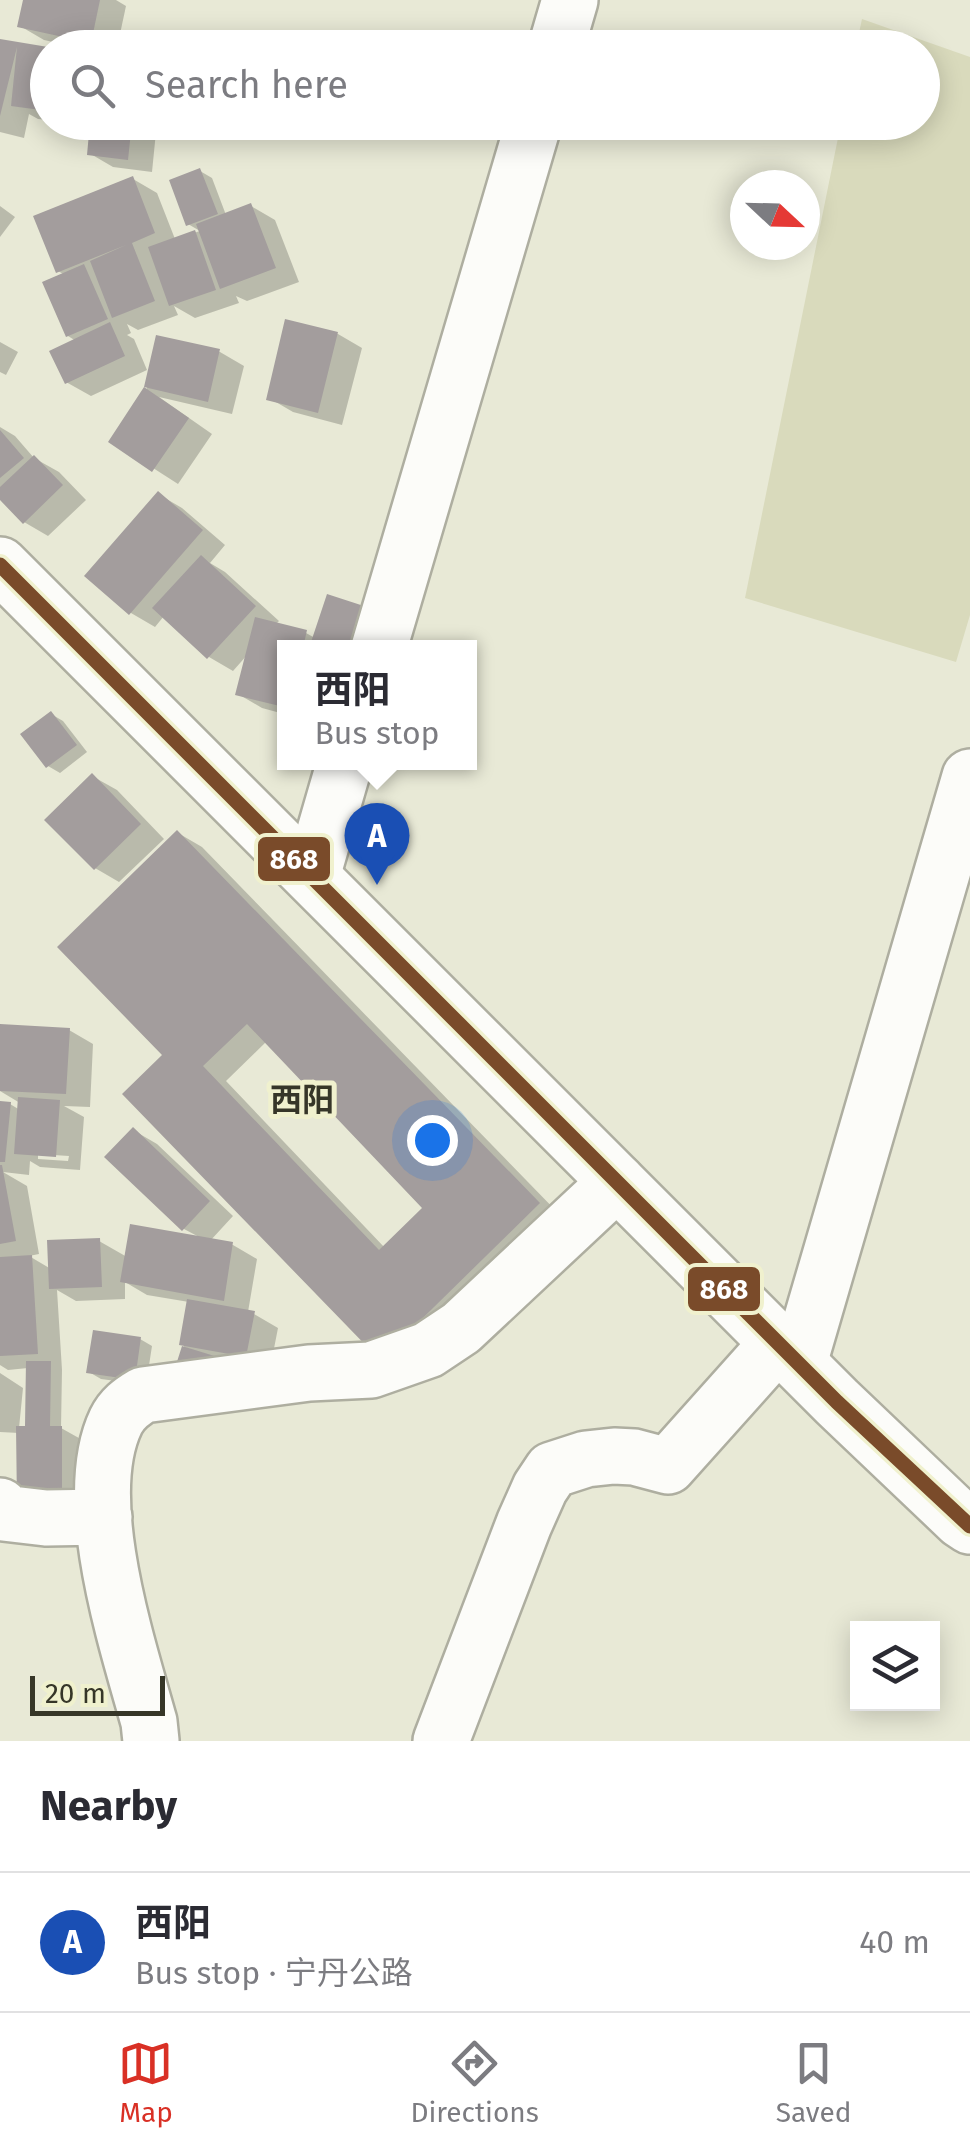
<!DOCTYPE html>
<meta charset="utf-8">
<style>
:root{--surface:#fff;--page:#f7f7f7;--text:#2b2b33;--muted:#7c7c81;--line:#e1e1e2;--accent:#d93025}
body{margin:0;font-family:"Fira Sans","Noto Sans SC",sans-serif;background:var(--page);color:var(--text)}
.controls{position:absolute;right:30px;bottom:30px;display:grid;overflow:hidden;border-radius:0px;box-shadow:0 5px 25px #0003}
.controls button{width:90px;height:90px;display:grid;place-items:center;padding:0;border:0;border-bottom:2px solid var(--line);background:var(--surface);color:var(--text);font:50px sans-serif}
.compass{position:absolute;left:730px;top:170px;width:90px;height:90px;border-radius:50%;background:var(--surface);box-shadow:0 5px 25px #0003;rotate:112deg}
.scale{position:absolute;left:30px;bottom:25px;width:135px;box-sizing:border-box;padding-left:10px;border:5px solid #363628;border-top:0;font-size:28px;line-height:35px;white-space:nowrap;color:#363628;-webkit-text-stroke:8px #f0f1ce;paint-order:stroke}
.you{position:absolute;left:432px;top:1140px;width:35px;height:35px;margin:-25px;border:8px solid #fff;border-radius:50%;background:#1a73e8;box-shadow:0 0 0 15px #1a73e833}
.badge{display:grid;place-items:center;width:65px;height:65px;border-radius:50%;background:var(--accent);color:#fff;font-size:32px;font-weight:700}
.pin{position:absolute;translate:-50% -82px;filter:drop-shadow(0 2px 5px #0008)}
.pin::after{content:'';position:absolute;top:52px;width:35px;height:30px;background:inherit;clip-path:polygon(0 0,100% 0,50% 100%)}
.popup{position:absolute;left:277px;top:640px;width:200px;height:130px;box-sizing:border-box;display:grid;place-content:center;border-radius:0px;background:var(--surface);filter:drop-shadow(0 2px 8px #0005);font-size:32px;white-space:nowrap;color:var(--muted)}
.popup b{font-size:38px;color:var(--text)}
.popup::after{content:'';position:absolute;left:50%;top:100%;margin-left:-20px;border:20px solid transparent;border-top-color:var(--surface)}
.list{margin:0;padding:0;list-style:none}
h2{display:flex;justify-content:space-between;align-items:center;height:130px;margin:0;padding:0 40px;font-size:42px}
h2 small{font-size:32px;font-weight:400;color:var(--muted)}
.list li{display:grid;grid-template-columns:65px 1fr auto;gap:30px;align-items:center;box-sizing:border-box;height:140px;padding:0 40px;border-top:2px solid var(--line)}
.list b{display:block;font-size:38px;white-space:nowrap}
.list p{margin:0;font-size:32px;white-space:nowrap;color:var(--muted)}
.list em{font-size:32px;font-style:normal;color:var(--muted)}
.icon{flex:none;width:55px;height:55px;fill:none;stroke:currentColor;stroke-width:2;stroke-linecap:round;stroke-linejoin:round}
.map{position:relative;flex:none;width:970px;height:1741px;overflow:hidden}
.search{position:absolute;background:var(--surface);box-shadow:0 5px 25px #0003;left:30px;right:30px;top:30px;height:110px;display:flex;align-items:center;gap:25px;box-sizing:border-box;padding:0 35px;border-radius:55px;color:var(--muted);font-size:38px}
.sheet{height:270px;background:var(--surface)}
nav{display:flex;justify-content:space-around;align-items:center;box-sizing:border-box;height:140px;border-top:2px solid var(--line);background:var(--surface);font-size:28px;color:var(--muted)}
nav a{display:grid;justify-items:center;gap:5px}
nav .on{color:var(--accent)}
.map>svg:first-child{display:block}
.green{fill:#d9dabc}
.shadow{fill:#0003;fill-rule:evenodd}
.building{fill:#a39d9d;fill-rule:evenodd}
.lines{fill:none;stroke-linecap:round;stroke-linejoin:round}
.minor-casing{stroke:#aeaea0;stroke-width:60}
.major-casing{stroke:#aeaea0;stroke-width:60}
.minor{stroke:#fcfcf9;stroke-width:55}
.major{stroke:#fcfcf9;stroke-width:55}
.bus-1-casing{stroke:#f0f1ce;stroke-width:22}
.bus-1{stroke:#7a4b2a;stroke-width:15}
.labels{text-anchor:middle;stroke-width:10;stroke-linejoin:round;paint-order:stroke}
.quarter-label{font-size:32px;font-weight:bold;fill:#363628;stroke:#f0f1ce}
.line-badge{stroke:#f0f1ce;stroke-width:4}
.badge-label{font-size:28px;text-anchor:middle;font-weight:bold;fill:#fff}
</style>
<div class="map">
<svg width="970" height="1741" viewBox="0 0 970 1741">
<rect width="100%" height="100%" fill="#e8e9d6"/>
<path class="green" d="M 862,19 L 970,57 L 970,615 L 956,662 L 745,598 L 841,123 L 922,122 L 922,48 L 856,47 Z"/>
<path class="shadow" d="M 26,0 L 116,0 L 126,6 L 120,34 L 146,38 L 158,44 L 158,48 L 80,48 L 44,40 L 20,26 Z
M 0,42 L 48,49 L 48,120 L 38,119 L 29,114 L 24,138 L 0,132 Z
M 93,122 L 157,122 L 152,172 L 113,167 L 89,153 Z
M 200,171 L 212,178 L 226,215 L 251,206 L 275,220 L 299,282 L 247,301 L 236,296 L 239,303 L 195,318 L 174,306 L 178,315 L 138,330 L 127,324 L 131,333 L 127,335 L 134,339 L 147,370 L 91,396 L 66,382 L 76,341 L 68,336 L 65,275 L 58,271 L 133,179 L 157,193 L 175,239 L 200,231 L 188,224 Z
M 0,206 L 15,217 L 0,237 Z
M 287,322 L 338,334 L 362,348 L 342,425 L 293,412 L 269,398 Z
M 158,338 L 220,352 L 244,366 L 232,414 L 159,397 L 212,434 L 178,484 L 111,441 L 147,388 Z
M 0,342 L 18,352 L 6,375 L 0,372 Z
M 0,427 L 15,436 L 34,458 L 59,472 L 86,500 L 48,536 L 24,522 L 0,499 Z
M 158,494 L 182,508 L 225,545 L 210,563 L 225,572 L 279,621 L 275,625 L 306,633 L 315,638 L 386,648 L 284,648 L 284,714 L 262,708 L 238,694 L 248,654 L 233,671 L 209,657 L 164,616 L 155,627 L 131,613 L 88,575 Z
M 51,714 L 63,721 L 87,752 L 60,773 L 48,766 Z
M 92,776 L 117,790 L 164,839 L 119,882 L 95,868 Z
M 178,833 L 202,847 L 563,1218 L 406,1372 L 165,1055 ZM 267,1041 L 426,1208 L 385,1248 L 226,1081 Z
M 0,1027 L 69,1030 L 93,1044 L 90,1107 L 64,1106 L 84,1117 L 80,1170 L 40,1167 L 30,1161 L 29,1175 L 3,1172 L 27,1186 L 39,1254 L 29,1256 L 51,1269 L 99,1241 L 127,1257 L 201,1238 L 184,1229 L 133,1130 L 157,1144 L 233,1216 L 210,1241 L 233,1245 L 257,1259 L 248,1312 L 254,1314 L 278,1328 L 270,1369 L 220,1360 L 184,1347 L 189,1302 L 147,1295 L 125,1282 L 125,1299 L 76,1301 L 57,1290 L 62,1370 L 61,1428 L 86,1442 L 86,1518 L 43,1518 L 19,1433 L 0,1432 L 0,1373 L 23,1388 L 19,1428 L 28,1428 L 28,1368 L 8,1370 L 0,1365 L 0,1103 L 10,1104 L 20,1110 L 20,1103 L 0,1091 ZM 38,1154 L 69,1156 L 68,1161 L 38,1159 Z
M 140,1339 L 152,1346 L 146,1385 L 101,1379 L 89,1372 Z"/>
<path class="building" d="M 23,0 L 100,0 L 91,43 L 17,27 Z
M 118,31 L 147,35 L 145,48 L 115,48 Z
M 0,39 L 48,47 L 48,111 L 11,106 L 17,47 L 0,116 Z
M 90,122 L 132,122 L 128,160 L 87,155 Z
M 200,168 L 218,214 L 186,226 L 169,180 Z
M 133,176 L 155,233 L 132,243 L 155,301 L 112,318 L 90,261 L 126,245 L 56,273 L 33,216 Z
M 251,203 L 276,268 L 220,289 L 196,224 Z
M 195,230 L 216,290 L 169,306 L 148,247 Z
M 84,264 L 108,319 L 66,337 L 42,282 Z
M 285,319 L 338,332 L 318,413 L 266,400 Z
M 110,322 L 125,356 L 65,384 L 49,351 Z
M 156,335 L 220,349 L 208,402 L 144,387 L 189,418 L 152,472 L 108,442 L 144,387 Z
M 0,430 L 24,458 L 0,478 Z
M 34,455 L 63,485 L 23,524 L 0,500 L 0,487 Z
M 158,491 L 203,530 L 129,615 L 84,576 Z
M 201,555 L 256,606 L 207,659 L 152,608 Z
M 327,594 L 370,608 L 358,648 L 309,648 Z
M 255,617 L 307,630 L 303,648 L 284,648 L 284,707 L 235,695 Z
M 51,711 L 77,745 L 46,768 L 20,734 Z
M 92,773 L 141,824 L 94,870 L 44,820 Z
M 177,830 L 540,1203 L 380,1360 L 122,1094 L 162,1055 L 57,947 ZM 247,1024 L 422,1208 L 379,1250 L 203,1066 Z
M 0,1024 L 70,1028 L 66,1094 L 0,1091 Z
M 18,1097 L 60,1100 L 56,1157 L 14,1154 Z
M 0,1101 L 11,1102 L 5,1162 L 0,1162 Z
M 133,1127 L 210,1201 L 182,1231 L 104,1157 Z
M 0,1165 L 2,1165 L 16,1241 L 0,1244 Z
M 130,1224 L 233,1242 L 224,1301 L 120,1282 Z
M 100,1238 L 102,1287 L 49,1289 L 47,1240 Z
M 32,1255 L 38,1354 L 0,1356 L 0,1257 Z
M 187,1299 L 255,1311 L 246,1357 L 179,1345 Z
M 93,1330 L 141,1337 L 135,1380 L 86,1373 Z
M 182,1346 L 221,1358 L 175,1368 Z
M 26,1361 L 51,1361 L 50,1426 L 62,1426 L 62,1505 L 17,1506 L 16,1426 L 25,1426 Z"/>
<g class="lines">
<defs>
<path id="minor" d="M 556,48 L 570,0
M 379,648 L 534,122
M 312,876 L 345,762
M 799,1363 L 970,777
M 0,1506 L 3,1513 L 46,1518 L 104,1517
M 151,1741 L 149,1722 C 127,1643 79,1498 116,1421 C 122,1409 131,1402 143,1395 L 309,1373 L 371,1370 L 428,1350 L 461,1328 L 617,1182
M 441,1741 L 524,1524 L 540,1488 L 552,1470 L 586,1459 L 614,1456 L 634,1457 L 668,1466 L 778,1343"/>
<path id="major" d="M 0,565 L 837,1402 L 961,1520 L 970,1526"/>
</defs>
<use href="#minor" class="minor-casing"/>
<use href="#major" class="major-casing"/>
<use href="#minor" class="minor"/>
<use href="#major" class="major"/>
<defs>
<path id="bus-1" d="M 0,565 L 837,1402 L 970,1526"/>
</defs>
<use href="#bus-1" class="bus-1-casing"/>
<use href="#bus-1" class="bus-1"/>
</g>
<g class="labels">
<g class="quarter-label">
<text x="302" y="1111">西阳</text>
</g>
</g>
<g class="line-badge">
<rect x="256" y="835" width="76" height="48" rx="10" fill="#7a4b2a"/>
<rect x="686" y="1265" width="76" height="48" rx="10" fill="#7a4b2a"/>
</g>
<g class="badge-label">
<text x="294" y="869">868</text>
<text x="724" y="1299">868</text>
</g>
</svg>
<div class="controls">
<button><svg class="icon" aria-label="layers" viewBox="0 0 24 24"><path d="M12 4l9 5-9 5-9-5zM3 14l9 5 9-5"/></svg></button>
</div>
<svg class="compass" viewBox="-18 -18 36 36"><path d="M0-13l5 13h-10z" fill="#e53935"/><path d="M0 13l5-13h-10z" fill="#7c7c81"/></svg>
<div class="scale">20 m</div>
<div class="you"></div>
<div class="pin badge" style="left:377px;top:885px;background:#1a4fb4">A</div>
<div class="popup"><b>西阳</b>Bus stop</div>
<div class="search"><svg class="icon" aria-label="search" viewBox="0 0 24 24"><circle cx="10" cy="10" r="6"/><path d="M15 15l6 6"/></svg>Search here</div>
</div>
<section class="sheet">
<h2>Nearby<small></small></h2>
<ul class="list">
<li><span class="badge" style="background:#1a4fb4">A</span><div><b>西阳</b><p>Bus stop · 宁丹公路</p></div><em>40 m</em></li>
</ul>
</section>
<nav>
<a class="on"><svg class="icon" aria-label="map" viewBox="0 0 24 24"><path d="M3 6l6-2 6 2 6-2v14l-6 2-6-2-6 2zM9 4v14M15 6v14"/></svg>Map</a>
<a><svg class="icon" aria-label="directions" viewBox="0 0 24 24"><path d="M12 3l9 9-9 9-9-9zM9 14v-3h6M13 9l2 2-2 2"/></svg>Directions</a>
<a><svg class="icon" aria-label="saved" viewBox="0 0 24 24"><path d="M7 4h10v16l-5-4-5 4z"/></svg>Saved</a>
</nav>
